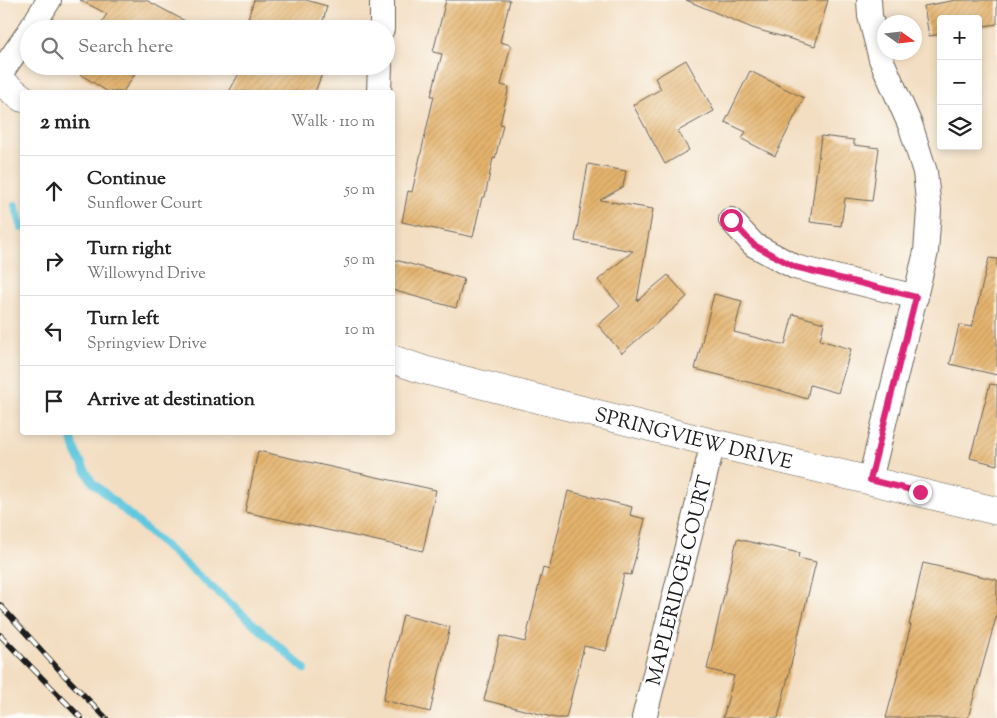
<!DOCTYPE html>
<meta charset="utf-8">
<style>
:root{--surface:#fff;--page:#f2f2f2;--text:#222;--muted:#767676;--line:#e0e0e0}
body{margin:0;font-family:"Sorts Mill Goudy",serif;background:var(--page);color:var(--text)}
.controls{position:absolute;right:15px;top:15px;display:grid;overflow:hidden;border-radius:5px;box-shadow:0 2px 8px #0003}
.controls button{width:45px;height:45px;display:grid;place-items:center;padding:0;border:0;border-bottom:1px solid var(--line);background:var(--surface);color:var(--text);font:25px sans-serif}
.compass{position:absolute;left:877px;top:15px;width:45px;height:45px;border-radius:50%;background:var(--surface);box-shadow:0 2px 8px #0003;rotate:104deg}
.stop{position:absolute;width:15px;height:15px;margin:-11px;border:4px solid #db2777;border-radius:50%;background:#fff}
.stop.end{background:#db2777;border-color:#fff;box-shadow:0 1px 5px #0008}
.list{margin:0;padding:0;list-style:none}
h2{display:flex;justify-content:space-between;align-items:center;height:65px;margin:0;padding:0 20px;font-size:21px}
h2 small{font-size:16px;font-weight:400;color:var(--muted)}
.list li{display:grid;grid-template-columns:32px 1fr auto;gap:15px;align-items:center;box-sizing:border-box;height:70px;padding:0 20px;border-top:1px solid var(--line)}
.list b{display:block;font-size:19px;white-space:nowrap}
.list p{margin:0;font-size:16px;white-space:nowrap;color:var(--muted)}
.list em{font-size:16px;font-style:normal;color:var(--muted)}
.icon{flex:none;width:28px;height:28px;fill:none;stroke:currentColor;stroke-width:2;stroke-linecap:round;stroke-linejoin:round}
.map{position:relative;flex:none;width:997px;height:718px;overflow:hidden}
.search{position:absolute;background:var(--surface);box-shadow:0 2px 8px #0003;left:20px;top:20px;width:375px;height:55px;display:flex;align-items:center;gap:12px;box-sizing:border-box;padding:0 18px;border-radius:28px;color:var(--muted);font-size:19px}
.panel{position:absolute;background:var(--surface);box-shadow:0 2px 8px #0003;left:20px;top:90px;width:375px;height:345px;border-radius:5px}
.map>svg:first-child{display:block}
.lines{fill:none;stroke-linecap:round;stroke-linejoin:round}
.stream{stroke:#61c7de;stroke-width:8}
.building{fill:url(#building-hatch)}
.minor-casing{stroke:#676056;stroke-width:26}
.tertiary-casing{stroke:#676056;stroke-width:29}
.minor{stroke:#fff;stroke-width:24}
.tertiary{stroke:#fff;stroke-width:28}
.rail-casing{stroke:#1c1c1c;stroke-width:5.5}
.rail{stroke:#fdfcf7;stroke-width:4;stroke-dasharray:11;stroke-linecap:butt}
.route{stroke:#db2777;stroke-width:6}
.labels{text-anchor:middle;stroke-width:4;stroke-linejoin:round;paint-order:stroke}
.street-label{font-size:20px;fill:#1c1c1c;stroke:#fdfcf7}
</style>
<div class="map">
<svg width="997" height="718" viewBox="0 0 997 718">
<defs>
<pattern id="building-hatch" width="6" height="6" patternUnits="userSpaceOnUse" patternTransform="scale(1.25)"><rect width="6" height="6" fill="#e4b36d"/><path d="M-1 1l2-2M0 6l6-6M5 7l2-2" fill="none" stroke="#c3995e"/></pattern>
</defs>
<rect width="100%" height="100%" fill="#fdfcf7"/>
<filter id="ink" filterUnits="userSpaceOnUse"><feTurbulence type="fractalNoise" baseFrequency=".02" numOctaves="2"/><feDisplacementMap in="SourceGraphic" scale="10" xChannelSelector="R" yChannelSelector="G"/><feConvolveMatrix kernelMatrix="1 2 1 2 8 2 1 2 1" color-interpolation-filters="sRGB"/></filter>
<filter id="wash" filterUnits="userSpaceOnUse"><feTurbulence type="fractalNoise" baseFrequency=".0096" numOctaves="4" result="noise"/><feDisplacementMap in="SourceGraphic" scale="20" xChannelSelector="R" yChannelSelector="G"/><feGaussianBlur stdDeviation="1.12" result="paint"/><feColorMatrix in="noise" values="0 0 0 0 0 0 0 0 0 0 0 0 0 0 0 0 0 1.4 0 .05"/><feComposite in="paint" operator="in"/></filter>
<g filter="url(#wash)">
<rect width="100%" height="100%" fill="#f3dec2"/>
<g class="lines">
<path class="stream" d="M 15,205 L 22,228
M 71,436 L 76,453 L 92,482 L 305,669"/>
</g>
<g id="blocks">
<path class="building" d="M 80,0 L 146,0 L 200,29 L 97,29 L 107,14 Z
M 254,0 L 306,0 L 327,6 L 321,29 L 286,29 L 248,18 Z
M 446,0 L 510,0 L 500,42 L 511,45 L 501,85 L 509,87 L 500,124 L 503,125 L 495,159 L 493,158 L 485,197 L 482,197 L 473,237 L 402,222 L 408,191 L 412,192 L 434,96 L 431,96 L 442,54 L 433,52 Z
M 686,0 L 828,0 L 815,46 L 752,28 Z
M 956,0 L 997,0 L 997,24 L 978,27 L 978,19 L 941,19 L 941,34 L 929,36 L 924,6 Z
M 686,60 L 714,111 L 678,131 L 689,150 L 665,164 L 633,105 L 661,89 L 655,78 Z
M 85,66 L 140,66 L 123,92 L 108,92 L 80,74 Z
M 243,66 L 325,66 L 315,92 L 229,92 Z
M 750,71 L 804,98 L 775,156 L 742,139 L 746,132 L 725,122 Z
M 821,136 L 854,140 L 854,145 L 879,148 L 872,201 L 845,198 L 841,226 L 810,222 Z
M 588,164 L 626,171 L 623,187 L 600,200 L 653,209 L 637,301 L 668,275 L 687,297 L 622,353 L 598,325 L 620,306 L 598,280 L 633,251 L 575,241 Z
M 989,258 L 997,259 L 997,375 L 950,364 L 959,325 L 972,327 Z
M 392,259 L 464,279 L 456,308 L 392,290 Z
M 714,294 L 742,301 L 734,332 L 785,345 L 793,314 L 824,323 L 820,340 L 851,349 L 838,393 L 810,385 L 807,399 L 772,388 L 695,369 Z
M 990,384 L 997,385 L 997,465 L 970,458 Z
M 258,451 L 436,490 L 423,551 L 245,512 Z
M 568,491 L 632,507 L 630,515 L 645,519 L 631,575 L 624,574 L 606,651 L 584,646 L 566,718 L 556,718 L 484,700 L 500,636 L 525,642 L 543,568 L 549,570 Z
M 737,539 L 799,553 L 798,558 L 816,562 L 778,718 L 723,718 L 734,676 L 707,669 Z
M 923,563 L 997,580 L 997,614 L 968,718 L 886,718 L 911,625 L 909,625 Z
M 403,615 L 450,627 L 430,712 L 383,700 Z"/>
</g>
</g>
<g filter="url(#ink)">
<use href="#blocks" fill-opacity="0" stroke="#676056" stroke-width="1"/>
<g class="lines">
<defs>
<g id="minor">
<path d="M 869,0 L 870,16 L 881,59 L 911,127 L 925,172 L 929,210 L 926,252 L 870,480"/>
<path d="M 31,29 L 49,0"/>
<path d="M 382,29 L 382,0"/>
<path d="M 0,74 L 29,32"/>
<path d="M 379,92 L 380,66"/>
<path d="M 731,220 L 754,245 L 795,267 L 916,297"/>
<path id="s1" d="M 644,718 L 713,443"/>
</g>
<g id="tertiary">
<path d="M 0,81 L 22,98"/>
<path id="s2" d="M 392,359 L 424,370 L 713,443 L 997,511"/>
</g>
</defs>
<use href="#minor" class="minor-casing"/>
<use href="#tertiary" class="tertiary-casing"/>
<use href="#minor" class="minor"/>
<use href="#tertiary" class="tertiary"/>
<defs>
<path id="rail" d="M 0,605 L 64,675 L 106,718
M 0,635 L 81,718"/>
</defs>
<use href="#rail" class="rail-casing"/>
<use href="#rail" class="rail"/>
</g>
</g>
<g class="lines" filter="url(#ink)">
<path class="route" d="M 731,220 L 754,245 L 795,267 L 916,297 L 870,480 L 920,492"/>
</g>
<g class="labels">
<g class="street-label">
<text dy="7" stroke="none"><textPath href="#s2" startOffset="312">SPRINGVIEW DRIVE</textPath></text>
<text dy="7" stroke="none"><textPath href="#s1" startOffset="142">MAPLERIDGE COURT</textPath></text>
</g>
</g>
</svg>
<div class="controls">
<button>+</button>
<button>−</button>
<button><svg class="icon" aria-label="layers" viewBox="0 0 24 24"><path d="M12 4l9 5-9 5-9-5zM3 14l9 5 9-5"/></svg></button>
</div>
<svg class="compass" viewBox="-18 -18 36 36"><path d="M0-13l5 13h-10z" fill="#e53935"/><path d="M0 13l5-13h-10z" fill="#767676"/></svg>
<div class="stop" style="left:731px;top:220px"></div>
<div class="stop end" style="left:920px;top:492px"></div>
<div class="search"><svg class="icon" aria-label="search" viewBox="0 0 24 24"><circle cx="10" cy="10" r="6"/><path d="M15 15l6 6"/></svg>Search here</div>
<section class="panel">
<h2>2 min<small>Walk · 110 m</small></h2>
<ul class="list">
<li><svg class="icon" aria-label="ahead" viewBox="0 0 24 24"><path d="M12 20V5M6 11l6-6 6 6"/></svg><div><b>Continue</b><p>Sunflower Court</p></div><em>50 m</em></li>
<li><svg class="icon" aria-label="right" viewBox="0 0 24 24"><path d="M7 20v-9h11M14 6l5 5-5 5"/></svg><div><b>Turn right</b><p>Willowynd Drive</p></div><em>50 m</em></li>
<li><svg class="icon" aria-label="left" viewBox="0 0 24 24"><path d="M17 20v-9H6M10 6l-5 5 5 5"/></svg><div><b>Turn left</b><p>Springview Drive</p></div><em>10 m</em></li>
<li><svg class="icon" aria-label="arrive" viewBox="0 0 24 24"><path d="M6 21V4h12l-3 4 3 4H6"/></svg><div><b>Arrive at destination</b></div></li>
</ul>
</section>
</div>
